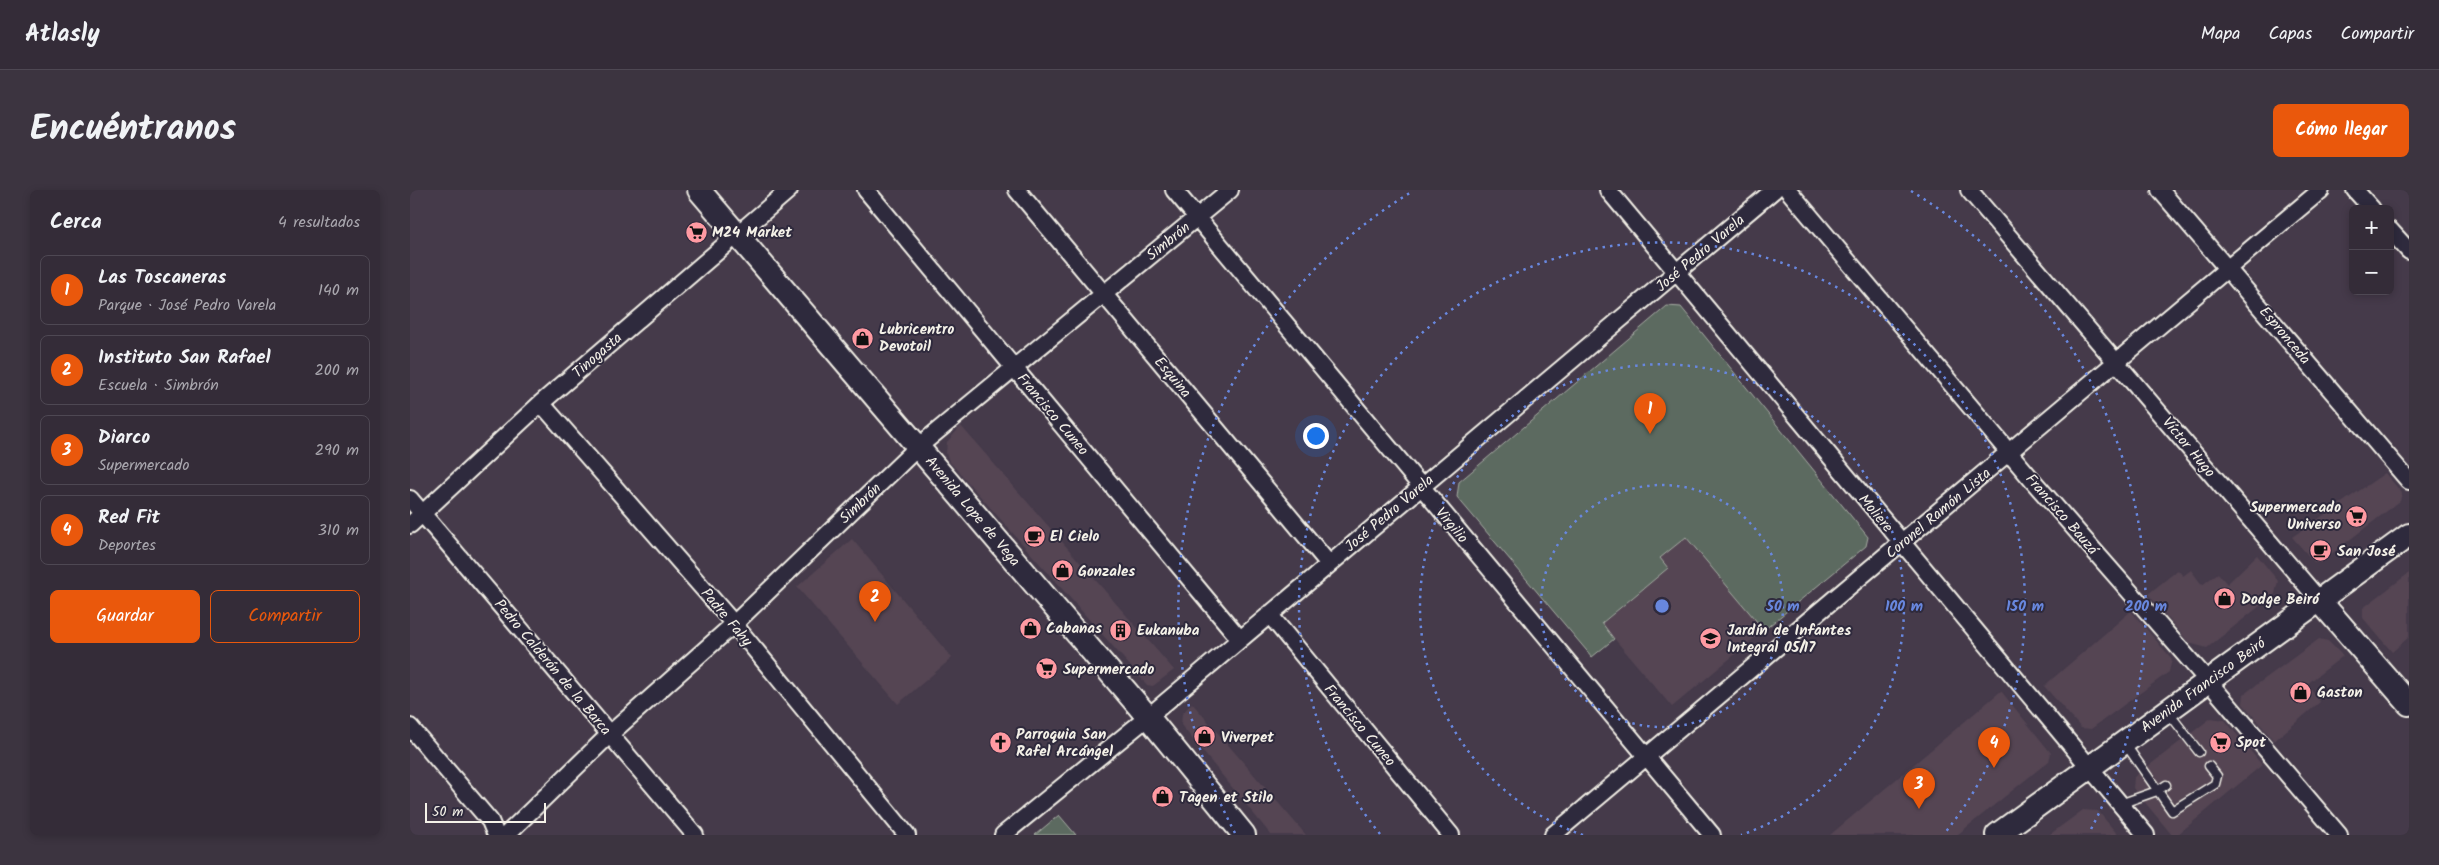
<!DOCTYPE html>
<html lang="es">
<meta charset="utf-8">
<style>
:root{--surface:#342c38;--page:#3c3440;--text:#f1f3f6;--muted:#a9a7ae;--line:#4e4853;--accent:#ea580c}
body{margin:0;font-family:Kalam,sans-serif;background:var(--page);color:var(--text)}
.controls{position:absolute;right:15px;top:15px;display:grid;overflow:hidden;border-radius:8px;box-shadow:0 2px 8px #0003}
.controls button{width:45px;height:45px;display:grid;place-items:center;padding:0;border:0;border-bottom:1px solid var(--line);background:var(--surface);color:var(--text);font:25px sans-serif}
.scale{position:absolute;left:15px;bottom:12px;width:121px;box-sizing:border-box;padding-left:5px;border:2px solid #f4f1e8;border-top:0;font-size:14px;line-height:18px;white-space:nowrap;color:#f4f1e8;-webkit-text-stroke:4px #2f2a3d;paint-order:stroke}
.you{position:absolute;left:905px;top:245px;width:18px;height:18px;margin:-12px;border:4px solid #fff;border-radius:50%;background:#1a73e8;box-shadow:0 0 0 8px #1a73e833}
.badge{display:grid;place-items:center;width:32px;height:32px;border-radius:50%;background:var(--accent);color:#fff;font-size:16px;font-weight:700}
.pin{position:absolute;translate:-50% -41px;filter:drop-shadow(0 1px 2px #0008)}
.pin::after{content:'';position:absolute;top:26px;width:18px;height:15px;background:inherit;clip-path:polygon(0 0,100% 0,50% 100%)}
.list{margin:0;padding:0;list-style:none}
h2{display:flex;justify-content:space-between;align-items:center;height:65px;margin:0;padding:0 20px;font-size:21px}
h2 small{font-size:16px;font-weight:400;color:var(--muted)}
.list li{display:grid;grid-template-columns:32px 1fr auto;gap:15px;align-items:center;box-sizing:border-box;height:70px;margin:0 10px 10px;padding:0 10px;border:1px solid var(--line);border-radius:8px}
.list b{display:block;font-size:19px;white-space:nowrap}
.list p{margin:0;font-size:16px;white-space:nowrap;color:var(--muted)}
.list em{font-size:16px;font-style:normal;color:var(--muted)}
.actions{display:flex;gap:10px;padding:15px 20px}
.actions a{flex:1;padding:11px 0;border:1px solid var(--accent);border-radius:8px;text-align:center;font-size:18px;color:var(--accent)}
.actions .main{background:var(--accent);color:#fff}
.map{position:relative;flex:none;width:1999px;height:645px;overflow:hidden;border-radius:8px}
header{display:flex;align-items:center;gap:30px;box-sizing:border-box;height:70px;padding:0 25px;background:var(--surface);border-bottom:1px solid var(--line)}
header strong{font-size:24px}
nav{display:flex;gap:28px;margin-inline-start:auto;font-size:18px}
.intro{display:flex;align-items:center;justify-content:space-between;box-sizing:border-box;height:120px;padding:0 30px}
h1{margin:0;font-size:35px}
.button{padding:12px 22px;border-radius:8px;background:var(--accent);color:#fff;font-size:18px;font-weight:700}
main{display:flex;gap:30px;padding:0 30px}
aside{flex:1;background:var(--surface);border-radius:8px;box-shadow:0 2px 8px #0003}
.map>svg:first-child{display:block}
.built{fill:#544553}
.green{fill:#5b6a61;stroke:#a8aea4}
.lines{fill:none;stroke-linecap:round;stroke-linejoin:round}
.lane-casing{stroke:#f4f1e8;stroke-width:11}
.street-casing{stroke:#f4f1e8;stroke-width:20}
.secondary-casing{stroke:#f4f1e8;stroke-width:26}
.lane{stroke:#2f2a3d;stroke-width:8}
.street{stroke:#2f2a3d;stroke-width:16}
.secondary{stroke:#2f2a3d;stroke-width:22}
.ring{fill:none;stroke:#6887de;stroke-width:2.5;stroke-dasharray:2.5 5}
.labels{text-anchor:middle;stroke-width:4;stroke-linejoin:round;paint-order:stroke}
.poi-label{font-size:15px;font-weight:bold;fill:#f4f1e8;stroke:#2f2a3d;text-anchor:start}
.street-label{font-size:15px;fill:#f4f1e8;stroke:#2f2a3d}
.centre{fill:#6887de;stroke:#2f2a3d;stroke-width:2.5}
.ring-label{font-size:15px;text-anchor:middle;font-weight:bold;fill:#6887de;stroke:#2f2a3d;stroke-width:4;stroke-linejoin:round;paint-order:stroke}
</style>
<header>
<strong>Atlasly</strong>
<nav><a>Mapa</a><a>Capas</a><a>Compartir</a></nav>
</header>
<div class="intro"><h1>Encuéntranos</h1><a class="button">Cómo llegar</a></div>
<main>
<aside>
<h2>Cerca<small>4 resultados</small></h2>
<ul class="list">
<li><span class="badge">1</span><div><b>Las Toscaneras</b><p>Parque · José Pedro Varela</p></div><em>140 m</em></li>
<li><span class="badge">2</span><div><b>Instituto San Rafael</b><p>Escuela · Simbrón</p></div><em>200 m</em></li>
<li><span class="badge">3</span><div><b>Diarco</b><p>Supermercado</p></div><em>290 m</em></li>
<li><span class="badge">4</span><div><b>Red Fit</b><p>Deportes</p></div><em>310 m</em></li>
</ul>
<div class="actions"><a class="main">Guardar</a><a>Compartir</a></div>
</aside>
<div class="map">
<svg width="1999" height="645" viewBox="0 0 1999 645">
<rect width="100%" height="100%" fill="#453a4a"/>
<filter id="ink" filterUnits="userSpaceOnUse"><feTurbulence type="fractalNoise" baseFrequency=".02" numOctaves="2"/><feDisplacementMap in="SourceGraphic" scale="10" xChannelSelector="R" yChannelSelector="G"/><feConvolveMatrix kernelMatrix="1 2 1 2 8 2 1 2 1" color-interpolation-filters="sRGB"/></filter>
<g filter="url(#ink)">
<path class="built" d="M 551,236 L 764,480 L 743,496 L 737,495 L 539,271 L 536,263 L 537,252 Z
M 1975,283 L 1992,303 L 1990,311 L 1911,372 L 1904,372 L 1882,347 Z
M 1276,347 L 1354,440 L 1262,517 L 1192,434 L 1258,378 L 1250,368 Z
M 442,349 L 542,468 L 488,514 L 387,397 Z
M 1847,365 L 1868,391 L 1865,404 L 1797,458 L 1779,453 L 1738,404 L 1768,380 L 1773,386 L 1781,380 L 1792,395 L 1808,383 L 1817,394 Z
M 1999,383 L 1999,447 L 1982,462 L 1953,428 L 1953,418 Z
M 1721,421 L 1762,469 L 1759,482 L 1681,539 L 1671,538 L 1634,496 Z
M 1909,449 L 1918,451 L 1933,466 L 1897,494 L 1910,512 L 1864,551 L 1833,514 L 1834,504 Z
M 1591,501 L 1641,563 L 1639,571 L 1547,645 L 1420,645 Z
M 782,513 L 896,645 L 861,645 L 771,535 L 772,524 Z
M 1801,528 L 1815,530 L 1852,575 L 1767,645 L 1762,645 L 1723,598 L 1724,587 Z
M 1673,620 L 1688,621 L 1708,645 L 1639,645 Z"/>
<path class="green" d="M 1257,116 L 1271,117 L 1458,347 L 1456,356 L 1354,440 L 1276,347 L 1250,368 L 1258,378 L 1192,433 L 1204,449 L 1182,467 L 1047,307 L 1049,292 Z
M 649,625 L 666,645 L 625,645 Z"/>
<g class="lines">
<defs>
<path id="lane" d="M 1758,522 L 1789,562
M 1716,555 L 1762,621 L 1805,594 L 1807,586 L 1799,576
M 1710,614 L 1747,601 L 1756,595"/>
<path id="street" d="M 456,0 L 829,448
M 607,0 L 919,374
M 764,0 L 1302,645
M 1198,0 L 1736,645
M 1378,0 L 1623,291 L 1798,491 L 1929,645
M 1559,0 L 1909,410
M 1750,0 L 1999,291
M 1945,0 L 1962,19
M 1980,40 L 1999,61
M 131,213 L 324,434 L 497,645
M 0,309 L 285,645
M 0,335 L 131,213 L 379,0
M 859,424 L 1041,645
M 0,537 L 80,631 L 86,645
M 96,645 L 200,544 L 324,434 L 508,257 L 820,0
M 593,645 L 738,527 L 1364,0
M 1143,645 L 1911,0"/>
<path id="secondary" d="M 289,0 L 738,527 L 834,645
M 1909,410 L 1999,514
M 1587,645 L 1999,345"/>
</defs>
<use href="#lane" class="lane-casing"/>
<use href="#street" class="street-casing"/>
<use href="#secondary" class="secondary-casing"/>
<use href="#lane" class="lane"/>
<use href="#street" class="street"/>
<use href="#secondary" class="secondary"/>
</g>
</g>
<g class="ring">
<circle cx="1252" cy="416" r="121"/>
<path d="M1173 645A242 242 0 1 1 1331 645"/>
<path d="M970 644A363 363 0 1 1 1534 644"/>
<path d="M825 643A484 484 0 0 1 1003 1M1501 1A484 484 0 0 1 1679 643"/>
</g>
<defs>
<symbol id="supermarket-disc" viewBox="-11 -11 22 22"><circle r="9.5" fill="#ff9aa2" stroke="#2f2a3d"/><path d="M-6-5.5h2.5l.6 2H6L4.5 2H-2.5L-4.4-4H-6ZM-1.5 3.2a1.3 1.3 0 1 0 .1 0ZM3 3.2a1.3 1.3 0 1 0 .1 0Z" fill="#111"/></symbol>
<symbol id="shop-disc" viewBox="-11 -11 22 22"><circle r="9.5" fill="#ff9aa2" stroke="#2f2a3d"/><path d="M-5-2.5h2.3a2.7 3.5 0 0 1 5.4 0H5L5.5 6h-11ZM-1.5-2.5h3a1.5 2.3 0 0 0-3 0Z" fill="#111"/></symbol>
<symbol id="cafe-disc" viewBox="-11 -11 22 22"><circle r="9.5" fill="#ff9aa2" stroke="#2f2a3d"/><path d="M-5.5-4.5H6V0H3Q3 3.5 0 3.5H-2.5Q-5.5 3.5-5.5 0ZM3-3.2v2h1.7v-2ZM-6 4.5H4V6H-6Z" fill="#111"/></symbol>
<symbol id="building-disc" viewBox="-11 -11 22 22"><circle r="9.5" fill="#ff9aa2" stroke="#2f2a3d"/><path d="M-4-6H4V6H1V3H-1V6H-4ZM-2.5-4.3h1.7v1.8h-1.7ZM.8-4.3h1.7v1.8H.8ZM-2.5-1h1.7V.8h-1.7ZM.8-1h1.7V.8H.8Z" fill="#111"/></symbol>
<symbol id="school-disc" viewBox="-11 -11 22 22"><circle r="9.5" fill="#ff9aa2" stroke="#2f2a3d"/><path d="M0-5L7-2L0 1L-7-2ZM-4 1L0 2.5L4 1V4Q0 6-4 4Z" fill="#111"/></symbol>
<symbol id="church-disc" viewBox="-11 -11 22 22"><circle r="9.5" fill="#ff9aa2" stroke="#2f2a3d"/><path d="M-1.2-6h2.4v3.5h3.3v2.4h-3.3V6h-2.4V-.1h-3.3v-2.4h3.3Z" fill="#111"/></symbol>
</defs>
<g fill-rule="evenodd">
<use href="#supermarket-disc" x="274" y="30" width="25" height="25"/>
<use href="#shop-disc" x="440" y="136" width="25" height="25"/>
<use href="#supermarket-disc" x="1934" y="314" width="25" height="25"/>
<use href="#cafe-disc" x="612" y="334" width="25" height="25"/>
<use href="#cafe-disc" x="1898" y="348" width="25" height="25"/>
<use href="#shop-disc" x="640" y="368" width="25" height="25"/>
<use href="#shop-disc" x="1802" y="396" width="25" height="25"/>
<use href="#shop-disc" x="608" y="426" width="25" height="25"/>
<use href="#building-disc" x="698" y="428" width="25" height="25"/>
<use href="#school-disc" x="1288" y="436" width="25" height="25"/>
<use href="#supermarket-disc" x="624" y="466" width="25" height="25"/>
<use href="#shop-disc" x="1878" y="490" width="25" height="25"/>
<use href="#shop-disc" x="782" y="534" width="25" height="25"/>
<use href="#supermarket-disc" x="1798" y="540" width="25" height="25"/>
<use href="#church-disc" x="578" y="540" width="25" height="25"/>
<use href="#shop-disc" x="740" y="594" width="25" height="25"/>
</g>
<g class="labels">
<g class="poi-label">
<text x="302" y="47">M24 Market</text>
<text x="469" y="144">Lubricentro<tspan x="469" dy="17">Devotoil</tspan></text>
<text x="1931" y="322" text-anchor="end">Supermercado<tspan x="1931" dy="17">Universo</tspan></text>
<text x="640" y="351">El Cielo</text>
<text x="1927" y="366">San José</text>
<text x="668" y="386">Gonzales</text>
<text x="1831" y="414">Dodge Beiró</text>
<text x="636" y="443">Cabanas</text>
<text x="727" y="445">Eukanuba</text>
<text x="1317" y="445">Jardín de Infantes<tspan x="1317" dy="17">Integral 05/17</tspan></text>
<text x="653" y="484">Supermercado</text>
<text x="1907" y="507">Gaston</text>
<text x="606" y="549">Parroquia San<tspan x="606" dy="17">Rafel Arcángel</tspan></text>
<text x="811" y="552">Viverpet</text>
<text x="1826" y="557">Spot</text>
<text x="769" y="612">Tagen et Stilo</text>
</g>
<g class="street-label">
<text transform="translate(758 51) rotate(-39)" y="5">Simbrón</text>
<text transform="translate(1290 63) rotate(-40)" y="5">José Pedro Varela</text>
<text transform="translate(1875 145) rotate(50)" y="5">Espronceda</text>
<text transform="translate(187 165) rotate(-41)" y="5">Tinogasta</text>
<text transform="translate(763 187) rotate(50)" y="5">Esquina</text>
<text transform="translate(643 224) rotate(50)" y="5">Francisco Cuneo</text>
<text transform="translate(1779 257) rotate(50)" y="5">Víctor Hugo</text>
<text transform="translate(450 313) rotate(-44)" y="5">Simbrón</text>
<text transform="translate(563 321) rotate(50)" y="5">Avenida Lope de Vega</text>
<text transform="translate(979 323) rotate(-40)" y="5">José Pedro Varela</text>
<text transform="translate(1466 323) rotate(50)" y="5">Moliere</text>
<text transform="translate(1528 323) rotate(-40)" y="5">Coronel Ramón Lista</text>
<text transform="translate(1652 324) rotate(49)" y="5">Francisco Bauzá</text>
<text transform="translate(1042 335) rotate(50)" y="5">Virgilio</text>
<text transform="translate(317 427) rotate(50)" y="5">Padre Fahy</text>
<text transform="translate(143 477) rotate(50)" y="5">Pedro Calderón de la Barca</text>
<text transform="translate(1793 495) rotate(-36)" y="5">Avenida Francisco Beiró</text>
<text transform="translate(950 535) rotate(50)" y="5">Francisco Cuneo</text>
</g>
</g>
<circle cx="1252" cy="416" r="8" class="centre"/>
<g class="ring-label">
<text x="1373" y="421">50 m</text>
<text x="1494" y="421">100 m</text>
<text x="1615" y="421">150 m</text>
<text x="1736" y="421">200 m</text>
</g>
</svg>
<div class="controls">
<button>+</button>
<button>−</button>
</div>
<div class="scale">50 m</div>
<div class="you"></div>
<div class="pin badge" style="left:1240px;top:244px">1</div>
<div class="pin badge" style="left:465px;top:432px">2</div>
<div class="pin badge" style="left:1509px;top:619px">3</div>
<div class="pin badge" style="left:1584px;top:578px">4</div>
</div>
</main>
